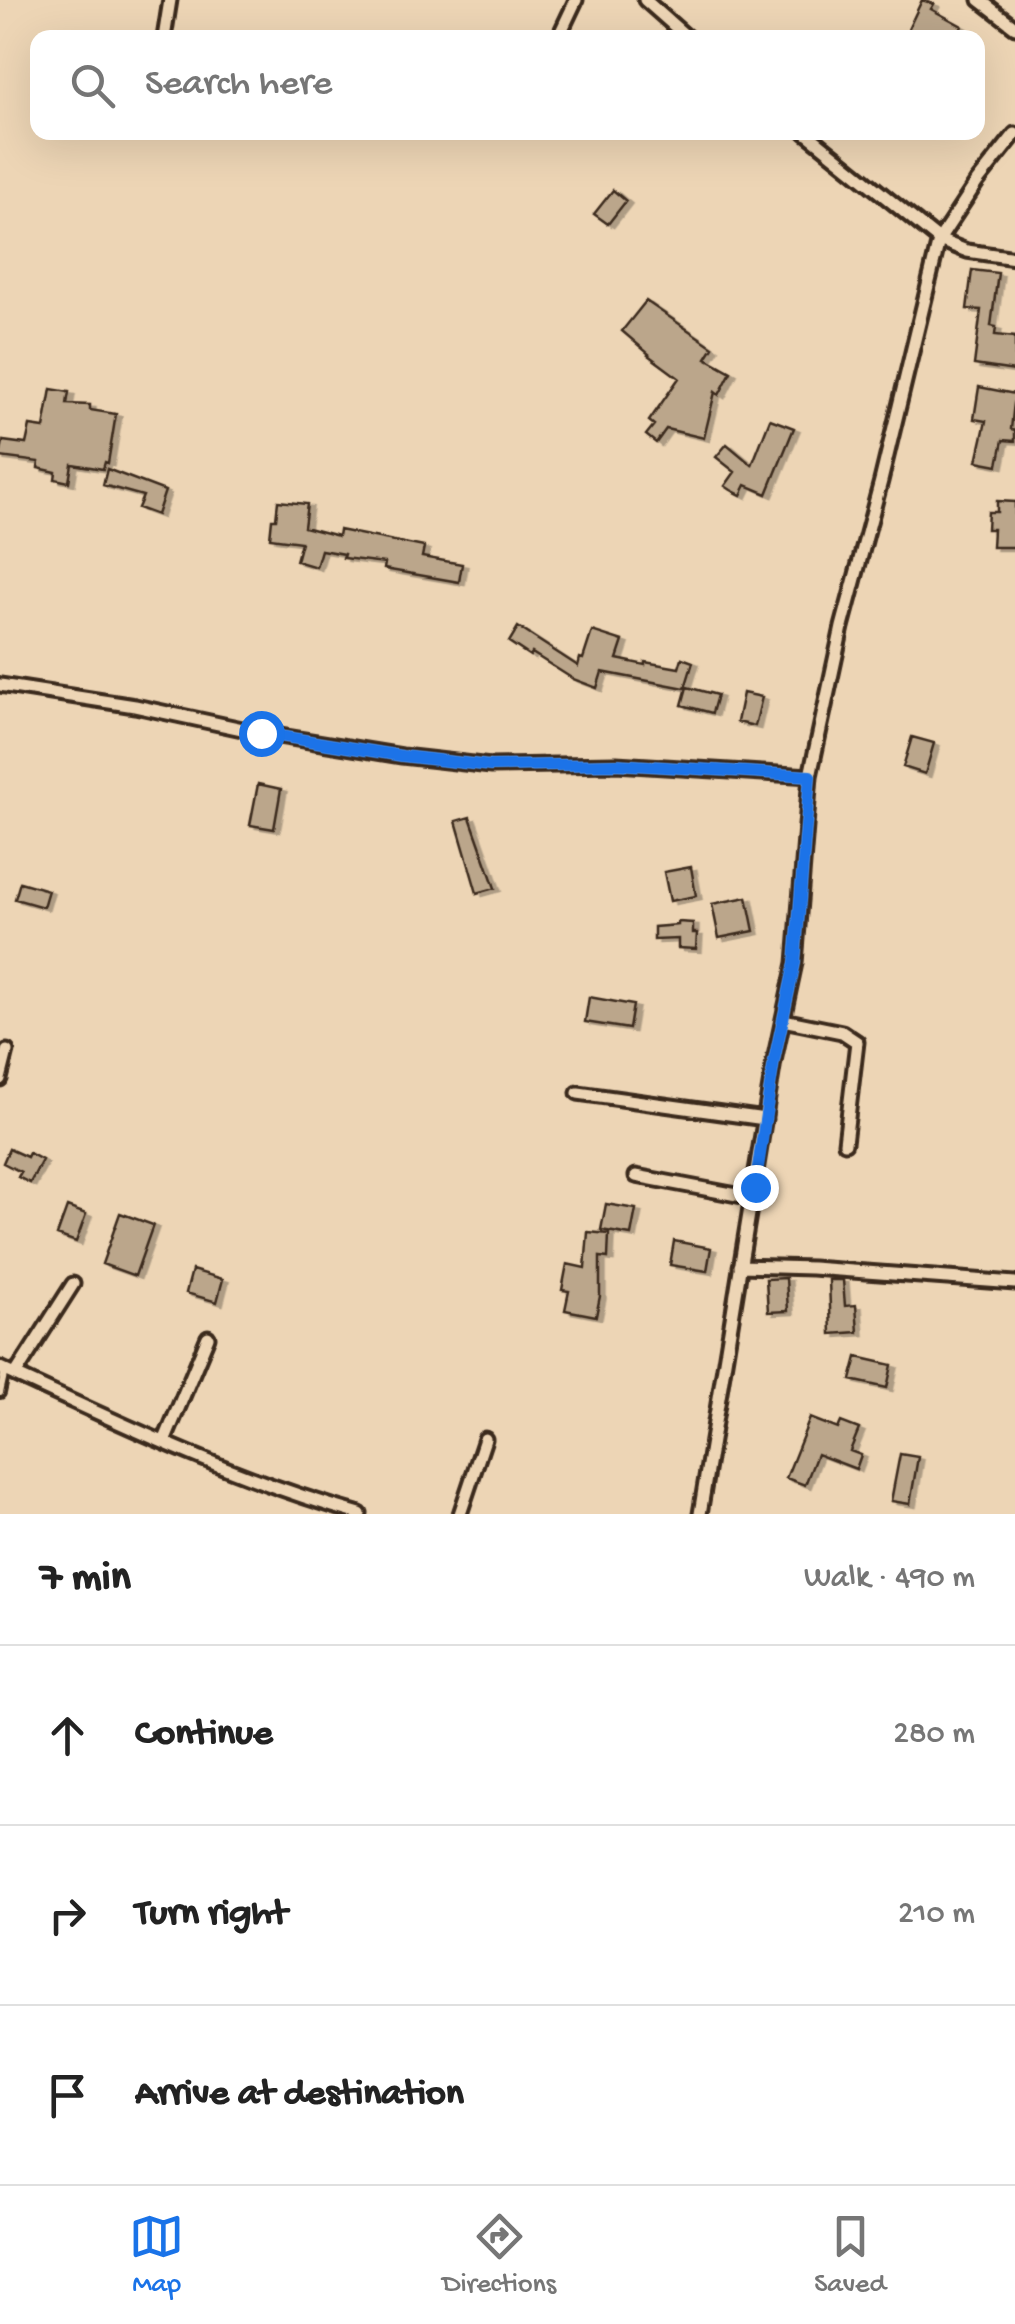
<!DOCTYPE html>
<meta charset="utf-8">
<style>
:root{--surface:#fff;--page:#f6f6f6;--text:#222;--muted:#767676;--line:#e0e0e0;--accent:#1a73e8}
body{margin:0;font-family:"Gochi Hand",sans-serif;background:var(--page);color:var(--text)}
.stop{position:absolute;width:30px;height:30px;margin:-22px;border:8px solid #1a73e8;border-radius:50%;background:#fff}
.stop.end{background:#1a73e8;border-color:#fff;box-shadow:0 2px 10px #0008}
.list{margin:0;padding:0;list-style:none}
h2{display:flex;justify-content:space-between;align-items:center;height:130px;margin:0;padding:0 40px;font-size:42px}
h2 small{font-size:32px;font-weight:400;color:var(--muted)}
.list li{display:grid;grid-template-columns:65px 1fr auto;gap:30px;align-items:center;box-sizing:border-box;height:180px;padding:0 40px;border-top:2px solid var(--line)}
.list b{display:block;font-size:38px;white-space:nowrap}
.list em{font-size:32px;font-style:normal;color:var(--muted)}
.icon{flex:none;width:55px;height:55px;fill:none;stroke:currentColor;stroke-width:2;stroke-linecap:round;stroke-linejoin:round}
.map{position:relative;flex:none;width:1015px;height:1514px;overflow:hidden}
.search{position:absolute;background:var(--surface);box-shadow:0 10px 40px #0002;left:30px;right:30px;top:30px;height:110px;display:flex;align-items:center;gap:25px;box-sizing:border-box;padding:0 35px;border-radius:20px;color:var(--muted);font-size:38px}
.sheet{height:670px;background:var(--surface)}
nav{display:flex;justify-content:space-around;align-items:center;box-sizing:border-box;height:140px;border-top:2px solid var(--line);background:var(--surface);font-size:28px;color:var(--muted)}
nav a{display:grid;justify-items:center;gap:5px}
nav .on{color:var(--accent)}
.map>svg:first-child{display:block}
.building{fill:#bba68b;stroke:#3b2a1e;stroke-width:2.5;filter:url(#shadow)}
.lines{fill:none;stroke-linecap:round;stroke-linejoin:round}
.service-casing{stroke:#3b2a1e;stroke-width:14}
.minor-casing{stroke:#3b2a1e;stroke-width:19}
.service{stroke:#edd5b5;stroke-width:6}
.minor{stroke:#edd5b5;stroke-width:11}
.route{stroke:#1a73e8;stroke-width:12}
</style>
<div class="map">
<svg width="1015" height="1514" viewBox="0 0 1015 1514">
<defs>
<filter id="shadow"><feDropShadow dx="5.5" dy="3" stdDeviation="0" flood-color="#0004"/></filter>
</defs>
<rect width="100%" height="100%" fill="#edd5b5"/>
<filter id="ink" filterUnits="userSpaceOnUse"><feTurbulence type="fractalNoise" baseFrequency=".01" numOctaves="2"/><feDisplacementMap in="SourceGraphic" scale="20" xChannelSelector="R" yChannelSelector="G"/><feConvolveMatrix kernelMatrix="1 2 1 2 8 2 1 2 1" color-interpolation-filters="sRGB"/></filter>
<g filter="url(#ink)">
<path class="building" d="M 922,0 L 934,4 L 931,9 L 962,26 L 956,38 L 904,38 Z
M 613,190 L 626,201 L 608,224 L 594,214 Z
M 972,270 L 998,273 L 991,326 L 996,327 L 995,335 L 1015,337 L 1015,371 L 974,365 L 981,310 L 967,309 Z
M 646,301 L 713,347 L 706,358 L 731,372 L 719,395 L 715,392 L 704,438 L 666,429 L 656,443 L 646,435 L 654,425 L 649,421 L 679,378 L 648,355 L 649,354 L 622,331 Z
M 979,387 L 1015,394 L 1011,429 L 1015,430 L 1015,441 L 1003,440 L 998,465 L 977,461 L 986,421 L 974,419 Z
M 51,389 L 69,392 L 67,404 L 90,405 L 90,410 L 116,414 L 108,463 L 105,462 L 103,469 L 72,464 L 69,482 L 55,479 L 56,472 L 38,468 L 39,462 L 0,457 L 3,441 L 26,444 L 30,426 L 44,428 Z
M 770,419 L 794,428 L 767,494 L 746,485 L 741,495 L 731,490 L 725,486 L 735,472 L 716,457 L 727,444 L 752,465 Z
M 107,469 L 165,491 L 157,515 L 138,508 L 143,496 L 103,485 Z
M 278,501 L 307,504 L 304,527 L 338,536 L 339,530 L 424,547 L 422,557 L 462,564 L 459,582 L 384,569 L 385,563 L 343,558 L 344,554 L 321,550 L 316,567 L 296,561 L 301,542 L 270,538 L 272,519 L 276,519 Z
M 997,501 L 1015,502 L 1015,547 L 992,547 L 993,529 L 987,529 L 988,512 L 997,512 Z
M 518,627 L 578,666 L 580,658 L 583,659 L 592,631 L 623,641 L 617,659 L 645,665 L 645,662 L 679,668 L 682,658 L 693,662 L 685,688 L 602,672 L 597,688 L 573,679 L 532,653 L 530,656 L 509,642 Z
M 687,687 L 717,695 L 712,713 L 682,705 Z
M 743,693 L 762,697 L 755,726 L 737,722 Z
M 912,737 L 934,743 L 925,774 L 903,767 Z
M 258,784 L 281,789 L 274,829 L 250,825 Z
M 470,817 L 495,888 L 477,893 L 456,821 Z
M 691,867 L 696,896 L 670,901 L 664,872 Z
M 20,882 L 48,890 L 43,907 L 15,899 Z
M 747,897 L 754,931 L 719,938 L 712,904 Z
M 678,922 L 693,923 L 693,933 L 697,933 L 696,949 L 678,948 L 678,939 L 654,940 L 654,927 L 678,925 Z
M 589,997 L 633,1005 L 629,1029 L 585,1022 Z
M 9,1149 L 27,1157 L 29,1153 L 42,1160 L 30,1183 L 18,1177 L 21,1172 L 3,1163 Z
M 606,1204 L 636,1209 L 631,1235 L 601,1230 Z
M 67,1207 L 86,1214 L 76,1242 L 57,1235 Z
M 120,1213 L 153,1225 L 135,1276 L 102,1264 Z
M 588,1232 L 609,1234 L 608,1258 L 600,1257 L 600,1296 L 596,1316 L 565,1310 L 569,1291 L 562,1290 L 567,1264 L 585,1268 Z
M 674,1241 L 711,1248 L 707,1271 L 670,1265 Z
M 192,1270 L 223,1279 L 217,1302 L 186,1293 Z
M 786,1278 L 788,1311 L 768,1312 L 766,1279 Z
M 829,1280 L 843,1280 L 845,1306 L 856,1305 L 858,1332 L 831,1334 Z
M 857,1357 L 892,1365 L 887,1388 L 851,1380 Z
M 810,1418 L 838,1429 L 841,1422 L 859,1429 L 850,1451 L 861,1455 L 856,1469 L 817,1454 L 805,1485 L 786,1478 Z
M 900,1454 L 918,1457 L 910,1504 L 891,1501 Z"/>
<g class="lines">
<defs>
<path id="service" d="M 0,1393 L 5,1370"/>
<path id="minor" d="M 645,0 L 688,38
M 980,0 L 1015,27
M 164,38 L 170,0
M 558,38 L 576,0
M 805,132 L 939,240 L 967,251 L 1015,258
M 0,685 L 135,706 L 261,733 L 402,756 L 491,766 L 616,764 L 810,776
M 783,1020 L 842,1032 L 857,1042 L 845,1143
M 0,1079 L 7,1051
M 578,1093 L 765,1119
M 636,1176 L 753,1198
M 740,1266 L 812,1268 L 1015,1283
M 0,1368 C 117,1422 235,1479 360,1514
M 15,1375 L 73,1284
M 164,1442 L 208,1337
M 460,1514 L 485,1439
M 700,1514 L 774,1061 L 795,963 L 810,776 L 842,627 L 881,481 L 939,240 L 977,182 L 1015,134"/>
</defs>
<use href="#service" class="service-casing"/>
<use href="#minor" class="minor-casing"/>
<use href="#service" class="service"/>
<use href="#minor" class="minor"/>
</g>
</g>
<g class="lines" filter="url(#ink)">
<path class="route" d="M 261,733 L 402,756 L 490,766 L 616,764 L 810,776 L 795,963 L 774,1061 L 755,1187"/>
</g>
</svg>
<div class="stop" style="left:261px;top:733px"></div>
<div class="stop end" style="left:755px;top:1187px"></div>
<div class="search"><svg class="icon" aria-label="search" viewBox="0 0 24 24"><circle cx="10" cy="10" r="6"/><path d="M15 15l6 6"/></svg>Search here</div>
</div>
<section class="sheet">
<h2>7 min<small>Walk · 490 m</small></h2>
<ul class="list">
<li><svg class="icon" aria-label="ahead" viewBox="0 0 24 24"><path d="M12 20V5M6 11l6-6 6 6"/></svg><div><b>Continue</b></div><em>280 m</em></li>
<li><svg class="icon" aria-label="right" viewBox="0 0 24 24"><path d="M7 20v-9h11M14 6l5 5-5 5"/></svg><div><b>Turn right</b></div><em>210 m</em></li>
<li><svg class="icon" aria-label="arrive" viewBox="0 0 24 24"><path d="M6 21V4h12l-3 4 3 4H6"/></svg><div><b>Arrive at destination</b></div></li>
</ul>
</section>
<nav>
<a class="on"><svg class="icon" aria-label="map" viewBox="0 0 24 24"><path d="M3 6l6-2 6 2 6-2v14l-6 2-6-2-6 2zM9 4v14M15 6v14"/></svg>Map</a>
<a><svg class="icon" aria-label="directions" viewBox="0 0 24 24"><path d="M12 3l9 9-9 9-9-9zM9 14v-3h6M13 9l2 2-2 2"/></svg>Directions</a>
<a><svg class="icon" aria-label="saved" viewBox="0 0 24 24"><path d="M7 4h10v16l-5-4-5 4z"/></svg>Saved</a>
</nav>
